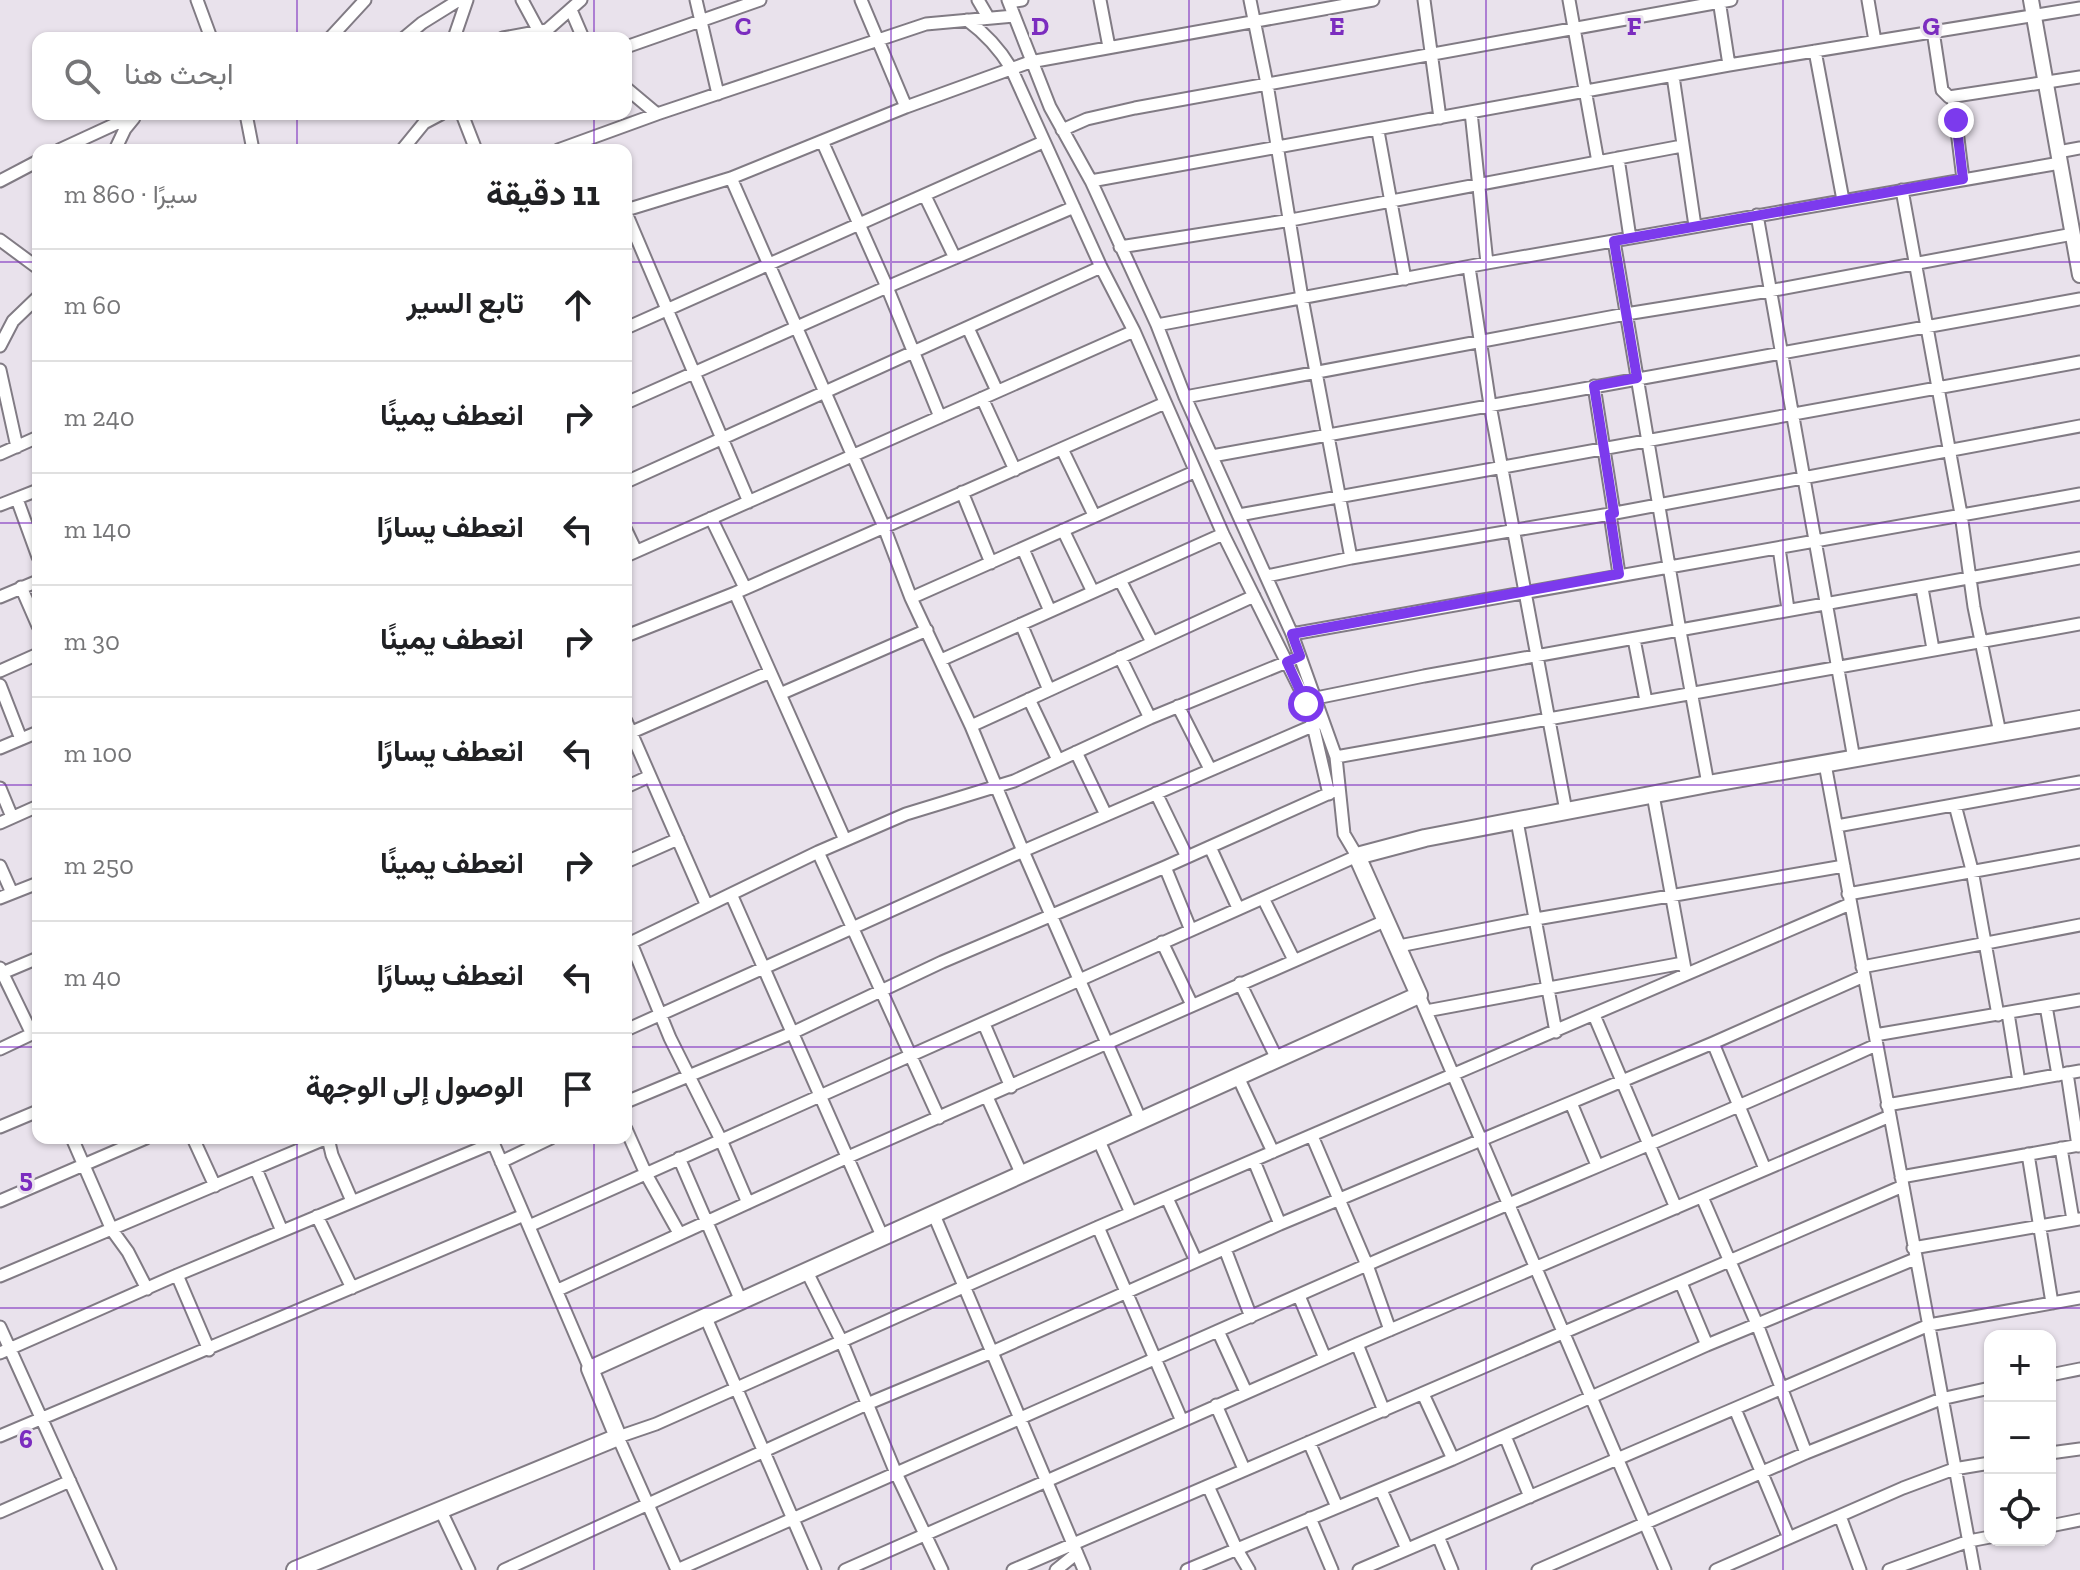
<!DOCTYPE html>
<html lang="ar">
<meta charset="utf-8">
<style>
:root{--surface:#fff;--page:#f6f6f6;--text:#202124;--muted:#757577;--line:#e0e0e0}
body{margin:0;font-family:"Zilla Slab",Vazirmatn,serif;background:var(--page);color:var(--text);direction:rtl}
.controls{position:absolute;right:24px;bottom:24px;display:grid;overflow:hidden;border-radius:16px;box-shadow:0 2px 6px #0004}
.controls button{width:72px;height:72px;display:grid;place-items:center;padding:0;border:0;border-bottom:2px solid var(--line);background:var(--surface);color:var(--text);font:40px sans-serif}
.stop{position:absolute;width:24px;height:24px;margin:-18px;border:6px solid #7c3aed;border-radius:50%;background:#fff}
.stop.end{background:#7c3aed;border-color:#fff;box-shadow:0 2px 8px #0008}
.list{margin:0;padding:0;list-style:none}
h2{display:flex;justify-content:space-between;align-items:center;height:104px;margin:0;padding:0 32px;font-size:34px}
h2 small{font-size:26px;font-weight:400;color:var(--muted)}
.list li{display:grid;grid-template-columns:52px 1fr auto;gap:24px;align-items:center;box-sizing:border-box;height:112px;padding:0 32px;border-top:2px solid var(--line)}
.list b{display:block;font-size:30px;white-space:nowrap}
.list em{font-size:26px;font-style:normal;color:var(--muted)}
.icon{flex:none;width:44px;height:44px;fill:none;stroke:currentColor;stroke-width:2;stroke-linecap:round;stroke-linejoin:round}
.map{position:relative;flex:none;width:2080px;height:1570px;overflow:hidden;direction:ltr}
.search{position:absolute;background:var(--surface);box-shadow:0 2px 6px #0004;left:32px;top:32px;width:600px;height:88px;display:flex;align-items:center;gap:20px;box-sizing:border-box;padding:0 28px;border-radius:16px;color:var(--muted);font-size:30px}
.panel{position:absolute;background:var(--surface);box-shadow:0 2px 6px #0004;left:32px;top:144px;width:600px;height:1000px;border-radius:16px;direction:rtl}
.map>svg:first-child{display:block}
.lines{fill:none;stroke-linecap:round;stroke-linejoin:round}
.minor-casing{stroke:#817b84;stroke-width:15}
.tertiary-casing{stroke:#817b84;stroke-width:18}
.secondary-casing{stroke:#817b84;stroke-width:20}
.minor{stroke:#fff;stroke-width:11}
.tertiary{stroke:#fff;stroke-width:14}
.secondary{stroke:#fff;stroke-width:16}
.route{stroke:#7c3aed;stroke-width:10}
.grid{fill:none;stroke:#7b2cbf;stroke-width:2;stroke-opacity:0.55}
.grid-label{font-size:26px;text-anchor:middle;font-weight:bold;fill:#7b2cbf;stroke:#e9e2ec;stroke-width:6;stroke-linejoin:round;paint-order:stroke}
</style>
<div class="map">
<svg width="2080" height="1570" viewBox="0 0 2080 1570">
<rect width="100%" height="100%" fill="#e9e2ec"/>
<g class="lines">
<defs>
<path id="minor" d="M 197,0 L 211,38
M 522,0 L 542,37
M 696,0 L 718,94
M 861,0 L 906,107
M 978,0 L 988,17
M 1100,0 L 1109,47
M 1250,0 L 1267,84 L 1302,298 L 1351,558
M 1424,0 L 1440,118
M 1569,0 L 1598,162
M 1719,0 L 1729,65
M 1868,0 L 1875,41
M 1009,2 L 1022,0
M 571,10 L 583,38
M 967,20 C 986,34 999,48 1011,68 L 1101,267 L 1134,331 L 1223,534 L 1301,691 L 1313,725 L 1329,794
M 1933,31 L 1942,90 L 1949,97 L 2080,77
M 330,38 L 365,0
M 404,38 L 422,23 L 459,0
M 454,38 L 467,0
M 503,38 L 547,30 L 581,0
M 626,47 L 760,0
M 1815,51 L 1843,200
M 1673,76 L 1695,226
M 626,88 L 657,114
M 1953,98 L 1963,179
M 1471,112 L 1487,263
M 246,114 L 253,150
M 462,114 L 476,150
M 1062,130 L 1087,119 L 1135,108 L 1731,0
M 1378,131 L 1405,279
M 822,141 L 887,287 L 940,417
M 59,150 L 137,114
M 115,150 L 125,129 L 134,118
M 402,150 L 424,123 L 441,114
M 558,150 L 657,114 L 926,24 L 1014,16
M 2058,152 L 2080,148
M 1618,158 L 1630,238
M 731,178 L 884,527 L 911,598 L 971,726 L 1023,851 L 1141,1121
M 0,181 L 38,161
M 1091,181 L 1729,65 L 2080,8
M 1902,190 L 1961,514 L 1974,607 L 2000,733
M 925,196 L 955,258
M 626,210 L 731,178 L 906,107 L 1030,62 L 1373,0
M 626,213 L 749,502
M 1757,215 L 1854,759
M 0,240 L 38,268
M 1614,241 L 1680,631 L 1708,784
M 1120,247 L 1291,220 L 1682,146
M 1469,267 L 1490,405 L 1566,811
M 1157,325 L 1487,263 L 2060,163
M 626,328 L 1043,142
M 968,328 L 997,391
M 0,346 L 13,321 L 38,297
M 0,370 L 17,447
M 1594,386 L 1614,513
M 1185,397 L 1626,314 L 1769,291 L 2073,234
M 982,398 L 1015,470
M 626,403 L 887,287 L 1074,207
M 1062,449 L 1094,515
M 0,454 L 38,437
M 1212,456 L 2080,299
M 626,482 L 1101,267
M 962,492 L 991,563
M 17,499 L 38,557
M 0,505 L 38,490
M 1610,514 L 1619,574
M 1239,515 L 2080,362
M 711,518 L 745,588
M 626,530 L 636,551
M 1063,530 L 1093,592
M 1779,548 L 1788,609
M 1023,549 L 1050,611
M 626,556 L 1134,331
M 1267,576 L 1351,558 L 1610,514 L 2080,426
M 1120,580 L 1152,642
M 21,587 L 38,626
M 1922,588 L 1933,649
M 735,593 L 845,840
M 0,597 L 38,581
M 911,598 L 1194,472
M 1021,624 L 1049,690
M 1292,634 L 2080,494
M 626,636 L 735,593 L 1165,403
M 1634,639 L 1646,701
M 1120,657 L 1150,718
M 941,660 L 1223,534
M 0,671 L 38,654
M 0,685 L 21,739
M 780,694 L 927,630
M 1316,698 L 1424,676 L 2080,558
M 1029,699 L 1058,760
M 1178,706 L 1210,769
M 626,721 L 707,906
M 971,726 L 1254,596
M 632,732 L 770,672
M 0,748 L 38,732
M 1076,752 L 1106,815
M 1336,757 L 2080,624
M 1825,764 L 1974,1570
M 626,787 L 650,776
M 0,788 L 12,817
M 1156,793 L 1187,857
M 1653,795 L 1685,969
M 1955,805 L 1972,870 L 1998,1015
M 1517,821 L 1556,1032
M 0,823 L 38,806
M 1837,826 L 2080,782
M 1210,847 L 1238,908
M 818,852 L 939,1118
M 626,862 L 678,839
M 0,866 L 12,893
M 1165,867 L 1190,928
M 731,894 L 883,1238
M 1848,894 L 2080,852
M 0,898 L 38,883
M 1263,898 L 1294,960
M 1162,942 L 1192,1005
M 631,943 L 670,1038 L 721,1140 L 748,1203
M 626,945 L 818,852 L 906,814 L 1014,781 L 1150,718 L 1294,659
M 1399,946 L 1536,919 L 1844,866
M 1862,967 L 2080,925
M 0,968 L 32,1034
M 0,974 L 38,958
M 1240,983 L 1277,1059
M 1419,995 L 1665,1570
M 2046,1006 L 2058,1075
M 1426,1011 L 1683,963
M 2008,1013 L 2019,1082
M 1594,1015 L 1676,1208
M 984,1024 L 1011,1087
M 626,1030 L 1023,851 L 1317,724
M 1875,1035 L 2080,1000
M 1713,1043 L 1765,1169
M 0,1049 L 38,1031
M 2067,1073 L 2078,1146
M 1238,1077 L 1273,1152
M 987,1097 L 1022,1175
M 626,1102 L 792,1033 L 942,962 L 1165,867 L 1332,792
M 1571,1103 L 1597,1165
M 1887,1105 L 2080,1071
M 0,1127 L 38,1111
M 626,1129 L 646,1174 L 679,1233
M 1312,1136 L 1367,1265 L 1390,1330
M 72,1138 L 112,1230 L 128,1252 L 147,1289
M 193,1138 L 215,1186
M 328,1138 L 332,1155 L 352,1201
M 491,1138 L 590,1369
M 1099,1141 L 1131,1213
M 2061,1148 L 2073,1220
M 2028,1154 L 2052,1303
M 679,1158 L 741,1301
M 1254,1161 L 1280,1224
M 501,1162 L 551,1138
M 256,1169 L 282,1231
M 1901,1177 L 2080,1145
M 1702,1197 L 1757,1324 L 1806,1453
M 1167,1198 L 1196,1261
M 0,1201 L 146,1138
M 934,1215 L 1084,1570
M 317,1216 L 352,1288
M 529,1226 C 805,1104 1080,978 1357,856 L 1344,834 L 1336,757 L 1292,634 L 1185,397 L 1157,325 L 1091,181 L 1050,107 L 1008,0
M 1098,1227 L 1182,1421
M 1913,1248 L 2080,1219
M 1225,1249 L 1251,1317
M 807,1272 L 841,1340 L 895,1471 L 942,1570
M 177,1275 L 209,1350
M 0,1276 L 327,1138
M 1681,1283 L 1707,1345
M 558,1290 L 848,1157 L 1387,920
M 1299,1296 L 1325,1358
M 706,1318 L 815,1570
M 0,1327 L 110,1570
M 1218,1331 L 1246,1392
M 1357,1344 L 1384,1411
M 0,1353 L 177,1275 L 493,1143
M 2050,1375 L 2080,1369
M 1423,1394 L 1453,1459
M 1216,1405 L 1244,1469
M 1735,1409 L 1789,1538
M 0,1436 L 524,1215
M 1505,1436 L 1530,1497
M 1309,1442 L 1337,1507
M 2050,1453 L 2080,1449
M 1208,1486 L 1236,1548 L 1249,1570
M 1381,1490 L 1407,1549
M 440,1509 L 469,1570
M 0,1512 L 70,1481
M 1840,1516 L 1860,1570
M 1310,1518 L 1332,1570
M 2050,1526 L 2080,1520
M 1438,1536 L 1452,1570
M 504,1570 L 867,1404 L 992,1352 L 1280,1224 L 1713,1043 L 1864,976
M 677,1570 L 618,1437 L 656,1424 L 1098,1227 L 1850,904
M 677,1570 C 907,1466 1138,1365 1369,1264 C 1538,1190 1708,1122 1876,1045
M 845,1570 L 1357,1344 L 1890,1116
M 1013,1570 L 1903,1186
M 1056,1570 L 1077,1553
M 1187,1570 L 1453,1459 L 1707,1345 L 1915,1259
M 1359,1570 L 1929,1325 L 2080,1298
M 1538,1570 L 1806,1453 L 1941,1399 L 1990,1388
M 1716,1570 L 1903,1488 L 1954,1469 L 1990,1463
M 1889,1570 L 1969,1541 L 1990,1537"/>
<path id="tertiary" d="M 2031,0 L 2080,275"/>
<path id="secondary" d="M 295,1570 L 618,1437 L 590,1369 L 1419,995 L 1357,856 L 1425,838 L 1708,784 L 2080,719"/>
</defs>
<use href="#minor" class="minor-casing"/>
<use href="#tertiary" class="tertiary-casing"/>
<use href="#secondary" class="secondary-casing"/>
<use href="#minor" class="minor"/>
<use href="#tertiary" class="tertiary"/>
<use href="#secondary" class="secondary"/>
</g>
<g class="lines">
<path class="route" d="M 1306,704 L 1287,662 L 1300,656 L 1292,634 L 1619,574 L 1610,514 L 1614,513 L 1594,386 L 1637,378 L 1614,241 L 1963,179 L 1956,120"/>
</g>
<path class="grid" d="M 297,0 L 297,38M 594,0 L 594,38M 891,0 L 891,1570M 1189,0 L 1189,1570M 1486,0 L 1486,1570M 1783,0 L 1783,1570M 297,114 L 297,150M 594,114 L 594,150M 0,262 L 38,262M 626,262 L 2080,262M 0,523 L 38,523M 626,523 L 2080,523M 0,785 L 38,785M 626,785 L 2080,785M 0,1047 L 38,1047M 626,1047 L 2080,1047M 297,1138 L 297,1570M 594,1138 L 594,1570M 0,1308 L 2080,1308"/>
<g class="grid-label">
<text x="743" y="35">C</text>
<text x="1040" y="35">D</text>
<text x="1337" y="35">E</text>
<text x="1634" y="35">F</text>
<text x="1931" y="35">G</text>
<text x="26" y="1187">5</text>
<text x="26" y="1448">6</text>
</g>
</svg>
<div class="controls">
<button>+</button>
<button>−</button>
<button><svg class="icon" aria-label="locate" viewBox="0 0 24 24"><circle cx="12" cy="12" r="6"/><path d="M12 2v4M12 18v4M2 12h4M18 12h4"/></svg></button>
</div>
<div class="stop" style="left:1306px;top:704px"></div>
<div class="stop end" style="left:1956px;top:120px"></div>
<div class="search"><svg class="icon" aria-label="search" viewBox="0 0 24 24"><circle cx="10" cy="10" r="6"/><path d="M15 15l6 6"/></svg>ابحث هنا</div>
<section class="panel">
<h2>11 دقيقة<small>سيرًا · 860 m</small></h2>
<ul class="list">
<li><svg class="icon" aria-label="ahead" viewBox="0 0 24 24"><path d="M12 20V5M6 11l6-6 6 6"/></svg><div><b>تابع السير</b></div><em>60 m</em></li>
<li><svg class="icon" aria-label="right" viewBox="0 0 24 24"><path d="M7 20v-9h11M14 6l5 5-5 5"/></svg><div><b>انعطف يمينًا</b></div><em>240 m</em></li>
<li><svg class="icon" aria-label="left" viewBox="0 0 24 24"><path d="M17 20v-9H6M10 6l-5 5 5 5"/></svg><div><b>انعطف يسارًا</b></div><em>140 m</em></li>
<li><svg class="icon" aria-label="right" viewBox="0 0 24 24"><path d="M7 20v-9h11M14 6l5 5-5 5"/></svg><div><b>انعطف يمينًا</b></div><em>30 m</em></li>
<li><svg class="icon" aria-label="left" viewBox="0 0 24 24"><path d="M17 20v-9H6M10 6l-5 5 5 5"/></svg><div><b>انعطف يسارًا</b></div><em>100 m</em></li>
<li><svg class="icon" aria-label="right" viewBox="0 0 24 24"><path d="M7 20v-9h11M14 6l5 5-5 5"/></svg><div><b>انعطف يمينًا</b></div><em>250 m</em></li>
<li><svg class="icon" aria-label="left" viewBox="0 0 24 24"><path d="M17 20v-9H6M10 6l-5 5 5 5"/></svg><div><b>انعطف يسارًا</b></div><em>40 m</em></li>
<li><svg class="icon" aria-label="arrive" viewBox="0 0 24 24"><path d="M6 21V4h12l-3 4 3 4H6"/></svg><div><b>الوصول إلى الوجهة</b></div></li>
</ul>
</section>
</div>
